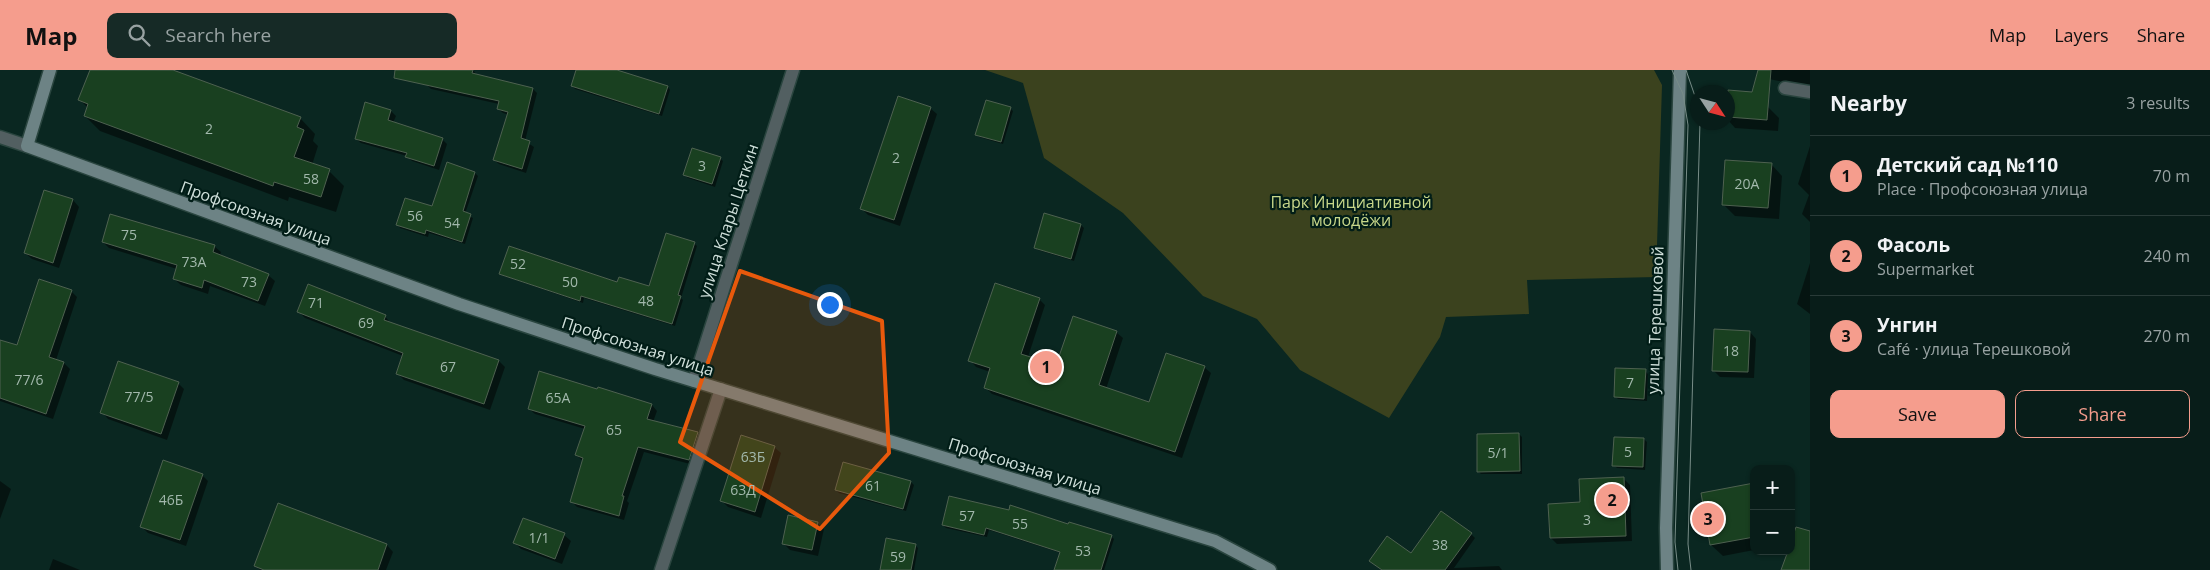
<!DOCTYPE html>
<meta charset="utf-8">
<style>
:root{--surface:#081d19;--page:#162a26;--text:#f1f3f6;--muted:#98a2a2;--line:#293b38;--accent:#f59d8d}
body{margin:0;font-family:"Open Sans",sans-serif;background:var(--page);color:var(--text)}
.controls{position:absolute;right:15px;bottom:15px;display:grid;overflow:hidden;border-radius:10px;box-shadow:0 1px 4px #0004}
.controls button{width:45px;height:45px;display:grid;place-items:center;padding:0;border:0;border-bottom:1px solid var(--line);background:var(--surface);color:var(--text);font:25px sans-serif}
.compass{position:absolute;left:1690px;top:15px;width:45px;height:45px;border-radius:50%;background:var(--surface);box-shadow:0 1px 4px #0004;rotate:126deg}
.you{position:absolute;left:829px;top:234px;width:18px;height:18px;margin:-12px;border:4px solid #fff;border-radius:50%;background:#1a73e8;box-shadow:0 0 0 8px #1a73e833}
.badge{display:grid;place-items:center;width:32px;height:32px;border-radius:50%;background:var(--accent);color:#111;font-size:16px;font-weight:700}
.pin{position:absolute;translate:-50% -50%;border:2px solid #fff;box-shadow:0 1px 5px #0006}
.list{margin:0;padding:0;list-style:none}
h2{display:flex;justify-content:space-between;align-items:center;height:65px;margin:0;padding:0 20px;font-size:21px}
h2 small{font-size:16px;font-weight:400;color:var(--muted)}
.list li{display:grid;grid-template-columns:32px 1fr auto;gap:15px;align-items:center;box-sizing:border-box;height:80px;padding:0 20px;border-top:1px solid var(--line)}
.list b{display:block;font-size:19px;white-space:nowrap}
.list p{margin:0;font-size:16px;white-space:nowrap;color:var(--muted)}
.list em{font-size:16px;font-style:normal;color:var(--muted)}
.actions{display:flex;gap:10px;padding:15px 20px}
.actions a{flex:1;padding:11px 0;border:1px solid var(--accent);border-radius:10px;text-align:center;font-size:18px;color:var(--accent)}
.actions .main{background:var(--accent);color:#111}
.icon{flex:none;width:28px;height:28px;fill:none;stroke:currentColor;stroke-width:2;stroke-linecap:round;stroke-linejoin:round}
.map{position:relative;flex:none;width:1810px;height:500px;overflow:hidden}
header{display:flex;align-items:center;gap:30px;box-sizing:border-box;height:70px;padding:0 25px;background:var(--accent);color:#111}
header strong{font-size:24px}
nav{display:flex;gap:28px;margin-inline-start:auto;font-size:18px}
.search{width:350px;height:45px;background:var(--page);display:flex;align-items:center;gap:12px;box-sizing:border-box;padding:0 18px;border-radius:10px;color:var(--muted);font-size:19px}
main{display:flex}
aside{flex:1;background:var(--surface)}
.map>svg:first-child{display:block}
.green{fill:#3b421e}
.shadow{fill:#0007}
.building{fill:#194020;stroke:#4e6150}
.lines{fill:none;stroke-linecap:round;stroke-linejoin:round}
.street-casing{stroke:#2a453f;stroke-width:15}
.secondary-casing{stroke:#2a453f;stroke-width:15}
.street{stroke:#525f61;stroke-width:12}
.secondary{stroke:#6d8385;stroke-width:12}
.tram{stroke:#788d88;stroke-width:1}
.marked{fill:#e8590c;fill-opacity:0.2;stroke:#e8590c;stroke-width:4;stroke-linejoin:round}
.labels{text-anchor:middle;stroke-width:4.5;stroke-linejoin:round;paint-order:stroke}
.number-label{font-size:14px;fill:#a2b8ac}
.park-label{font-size:16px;fill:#c7d78a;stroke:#011d17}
.street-label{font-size:16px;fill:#d0e0db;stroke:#011d17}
</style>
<header>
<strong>Map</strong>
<div class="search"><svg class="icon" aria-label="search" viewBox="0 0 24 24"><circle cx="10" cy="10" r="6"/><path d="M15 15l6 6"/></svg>Search here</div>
<nav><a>Map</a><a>Layers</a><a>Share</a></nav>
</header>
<main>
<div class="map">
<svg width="1810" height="500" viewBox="0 0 1810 500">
<rect width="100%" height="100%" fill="#0a2721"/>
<path class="green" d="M 985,0 L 1654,0 L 1662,15 L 1656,207 L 1527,210 L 1529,244 L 1446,247 L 1440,267 L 1389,348 L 1300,300 L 1257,249 L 1203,226 L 1123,143 L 1044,88 L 1023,13 Z"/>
<path class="shadow" d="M 91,0 L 169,0 L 300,48 L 315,64 L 313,71 L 318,76 L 312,95 L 329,101 L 344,116 L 336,142 L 289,127 L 288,131 L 100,61 L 85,46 L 88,38 L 80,30 Z
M 429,0 L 473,0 L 477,5 L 533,19 L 537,23 L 525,71 L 534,77 L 526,103 L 499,94 L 494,90 L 509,45 L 503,43 L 498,39 L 499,34 L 431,19 L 426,14 Z
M 577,0 L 612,0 L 668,17 L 670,20 L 662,46 L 575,19 L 572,16 Z
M 1760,0 L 1810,0 L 1810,17 L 1764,8 Z
M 1728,24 L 1767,36 L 1779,48 L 1778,61 L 1735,58 L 1728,50 Z
M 930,38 L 937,44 L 900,156 L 868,145 L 862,139 Z
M 1010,38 L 1013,41 L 1003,74 L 979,67 L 976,64 Z
M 391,41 L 396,46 L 393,53 L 442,69 L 447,74 L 439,100 L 412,91 L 407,86 L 361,73 L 356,69 Z
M 1810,76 L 1810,152 L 1802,144 L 1809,125 L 1798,114 Z
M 720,88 L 723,91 L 715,117 L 688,108 L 685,105 Z
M 1771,94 L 1782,106 L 1779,149 L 1735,146 L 1723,134 Z
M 475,103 L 478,106 L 465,144 L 473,148 L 465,174 L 429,163 L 428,167 L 400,158 L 398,155 L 433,138 Z
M 45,121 L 73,130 L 79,137 L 59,198 L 32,189 L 25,183 Z
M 1081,155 L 1084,158 L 1074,191 L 1038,180 L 1035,177 Z
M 103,172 L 214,176 L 221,182 L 220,186 L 268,205 L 275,211 L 265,236 L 210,216 L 208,224 L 181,215 L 174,209 L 177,199 L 109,178 Z
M 694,173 L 697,176 L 681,228 L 683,230 L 675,256 L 584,228 L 583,233 L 504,206 L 501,203 L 650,218 Z
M 1810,193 L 1810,244 L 1797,234 Z
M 71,221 L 77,227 L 56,290 L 64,293 L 70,299 L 53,349 L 0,331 L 0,278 L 17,277 Z
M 1039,229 L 1045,235 L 1028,287 L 1057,297 L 1116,262 L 1123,268 L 1106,319 L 1150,334 L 1204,297 L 1211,303 L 1182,388 L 992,324 L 985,317 L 990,302 L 976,297 L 970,290 Z
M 298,241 L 385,246 L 391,254 L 499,291 L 505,297 L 490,340 L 404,310 L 397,303 L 403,286 L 305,248 Z
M 1750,262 L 1756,269 L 1754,308 L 1720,307 L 1713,300 Z
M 1645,301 L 1648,304 L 1647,331 L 1618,329 L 1615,326 Z
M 178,313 L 184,319 L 167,370 L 108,349 L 102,342 Z
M 652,335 L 657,341 L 653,352 L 698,363 L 703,368 L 694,395 L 644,382 L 627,431 L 629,433 L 624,450 L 577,437 L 572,432 L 583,391 L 576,385 L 585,359 L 535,344 L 529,339 Z
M 1519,364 L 1522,367 L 1522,404 L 1481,404 L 1478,401 Z
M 1644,369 L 1647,372 L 1645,400 L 1617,398 L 1614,395 Z
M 774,377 L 781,383 L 761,448 L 728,437 L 722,431 Z
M 202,405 L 208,411 L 186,476 L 148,463 L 141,456 Z
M 1623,408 L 1630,415 L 1632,471 L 1557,474 L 1551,468 L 1581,434 Z
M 0,411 L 11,419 L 0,449 Z
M 911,412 L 914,415 L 906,441 L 839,423 L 836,420 Z
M 1754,414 L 1754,480 L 1723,486 L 1711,475 Z
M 279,435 L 387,475 L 393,482 L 386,500 L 260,500 L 256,496 Z
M 817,453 L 824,459 L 818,486 L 790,480 L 783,473 Z
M 943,455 L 1069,456 L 1111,466 L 1114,469 L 1104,500 L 1059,500 L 1061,483 L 989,460 L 987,467 L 946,458 Z
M 1471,464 L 1475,468 L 1454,498 L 1499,496 L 1502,500 L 1382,500 L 1375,495 Z
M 564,465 L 571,471 L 562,494 L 521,479 L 515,473 Z
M 915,475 L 918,478 L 914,500 L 881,500 Z
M 53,489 L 80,500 L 49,500 Z"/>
<path class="building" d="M 90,0 L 173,0 L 301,47 L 297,57 L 304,60 L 294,87 L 330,99 L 321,127 L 274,112 L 273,116 L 84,46 L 88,34 L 78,30 Z
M 395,0 L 473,0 L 472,3 L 533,18 L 521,68 L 530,71 L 522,99 L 493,90 L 508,42 L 497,39 L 499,31 L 394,8 Z
M 576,0 L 617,0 L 668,16 L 659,44 L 571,16 Z
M 1758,0 L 1771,0 L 1767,50 L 1728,47 L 1728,20 L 1752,22 Z
M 898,26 L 931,37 L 894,150 L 860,139 Z
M 986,30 L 1011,37 L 1001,72 L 975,65 Z
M 365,32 L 391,40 L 388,50 L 443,68 L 434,96 L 405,87 L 407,83 L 355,69 Z
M 692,78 L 721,87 L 712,114 L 683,105 Z
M 1725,90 L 1772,93 L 1768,138 L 1722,135 Z
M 447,92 L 475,102 L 463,141 L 471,144 L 462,172 L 426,160 L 425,164 L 396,155 L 405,128 L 432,136 Z
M 44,120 L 73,129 L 53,193 L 24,183 Z
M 1044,143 L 1081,154 L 1071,189 L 1034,178 Z
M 110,144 L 215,175 L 213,182 L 269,204 L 258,231 L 204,210 L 202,218 L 173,209 L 177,195 L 102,172 Z
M 666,163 L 695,172 L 678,225 L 681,226 L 672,254 L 581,226 L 580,231 L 499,204 L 509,176 L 617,212 L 619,207 L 649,216 Z
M 39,209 L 72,220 L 49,287 L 64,292 L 46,344 L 0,328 L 0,270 L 17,275 Z
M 995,213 L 1040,228 L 1021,284 L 1056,295 L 1073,246 L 1117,261 L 1099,315 L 1149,332 L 1166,283 L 1205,296 L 1175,382 L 984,318 L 990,298 L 968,291 Z
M 308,214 L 386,245 L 384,250 L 499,290 L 484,334 L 396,304 L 403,283 L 297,242 Z
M 1714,259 L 1750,261 L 1748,302 L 1712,301 Z
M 118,291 L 179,312 L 161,364 L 100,343 Z
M 1615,298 L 1646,299 L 1644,329 L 1614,327 Z
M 539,301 L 597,319 L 598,317 L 652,334 L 647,349 L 698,362 L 689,390 L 638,377 L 622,426 L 624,426 L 619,446 L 570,432 L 583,388 L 575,385 L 585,356 L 528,339 Z
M 1519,363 L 1520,401 L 1477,402 L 1477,364 Z
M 741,365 L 775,376 L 755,442 L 720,431 Z
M 1614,367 L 1644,368 L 1643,397 L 1612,396 Z
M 163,390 L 203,404 L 180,470 L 140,457 Z
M 843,392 L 911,411 L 903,439 L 835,420 Z
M 1624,407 L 1626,466 L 1550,468 L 1548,434 L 1580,432 L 1579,409 Z
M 1754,413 L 1754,467 L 1710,475 L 1701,423 Z
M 949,426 L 1009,440 L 1010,435 L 1068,454 L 1069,452 L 1112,465 L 1101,500 L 1054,500 L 1060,482 L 986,458 L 984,465 L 942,455 Z
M 278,433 L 387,474 L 378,500 L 264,500 L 254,496 Z
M 1441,441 L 1472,463 L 1445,500 L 1382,500 L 1369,491 L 1387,466 L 1411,483 Z
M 788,445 L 818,452 L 812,480 L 782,474 Z
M 523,448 L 565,463 L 555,489 L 513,473 Z
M 1796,457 L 1810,461 L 1810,500 L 1781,500 L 1788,481 L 1791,481 L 1791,471 Z
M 886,468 L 916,474 L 911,500 L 880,500 Z"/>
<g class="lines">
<defs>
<path id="street" d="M 1785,18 L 1810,22
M 0,67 L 27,76
M 694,311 L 793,0
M 661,500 L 721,319"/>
<path id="secondary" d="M 50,0 L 27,76 L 459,234 L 655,299 L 1215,471 L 1270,500
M 1667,500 L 1666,458 L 1680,0"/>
</defs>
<use href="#street" class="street-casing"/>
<use href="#secondary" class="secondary-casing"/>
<use href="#street" class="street"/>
<use href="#secondary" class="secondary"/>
<path class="tram" d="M 1672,0 L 1683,24 L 1688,55 L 1675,472 L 1678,500
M 1686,0 L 1698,35
M 1691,500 L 1688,474 L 1700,52"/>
</g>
<path class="marked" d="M 740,201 L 882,251 L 889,383 L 820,459 L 680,372 Z"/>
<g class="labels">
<g class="number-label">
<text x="209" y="64">2</text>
<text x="896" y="93">2</text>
<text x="702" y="101">3</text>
<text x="311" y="114">58</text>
<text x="1747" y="119">20А</text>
<text x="415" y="151">56</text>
<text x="452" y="158">54</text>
<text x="129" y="170">75</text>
<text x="194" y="197">73А</text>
<text x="518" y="199">52</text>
<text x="249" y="217">73</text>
<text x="570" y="217">50</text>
<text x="646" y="236">48</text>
<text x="316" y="238">71</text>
<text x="366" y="258">69</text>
<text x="1731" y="286">18</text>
<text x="448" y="302">67</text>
<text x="29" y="315">77/6</text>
<text x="1630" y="318">7</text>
<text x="139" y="332">77/5</text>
<text x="558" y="333">65А</text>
<text x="614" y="365">65</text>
<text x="1628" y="387">5</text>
<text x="1498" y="388">5/1</text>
<text x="753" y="392">63Б</text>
<text x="873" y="421">61</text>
<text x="743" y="425">63Д</text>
<text x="171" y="435">46Б</text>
<text x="967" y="451">57</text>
<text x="1587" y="455">3</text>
<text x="1020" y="459">55</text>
<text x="539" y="473">1/1</text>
<text x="1440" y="480">38</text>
<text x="1083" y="486">53</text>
<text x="898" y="492">59</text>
</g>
<g class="park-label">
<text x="1351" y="138">Парк Инициативной<tspan x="1351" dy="18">молодёжи</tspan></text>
</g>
<g class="street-label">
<text transform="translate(256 143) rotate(20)" y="6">Профсоюзная улица</text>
<text transform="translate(728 151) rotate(-72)" y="6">улица Клары Цеткин</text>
<text transform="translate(1655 250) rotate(-88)" y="6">улица Терешковой</text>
<text transform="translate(638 276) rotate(18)" y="6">Профсоюзная улица</text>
<text transform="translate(1025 396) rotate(17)" y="6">Профсоюзная улица</text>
</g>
</g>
</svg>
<div class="controls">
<button>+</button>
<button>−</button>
</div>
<svg class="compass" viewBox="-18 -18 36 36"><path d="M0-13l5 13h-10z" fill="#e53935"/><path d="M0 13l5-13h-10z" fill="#98a2a2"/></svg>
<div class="you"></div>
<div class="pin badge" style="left:1046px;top:297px">1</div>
<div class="pin badge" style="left:1612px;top:430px">2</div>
<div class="pin badge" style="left:1708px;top:449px">3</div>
</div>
<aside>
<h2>Nearby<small>3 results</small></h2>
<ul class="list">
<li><span class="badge">1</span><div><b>Детский сад №110</b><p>Place · Профсоюзная улица</p></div><em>70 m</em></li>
<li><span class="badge">2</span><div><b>Фасоль</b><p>Supermarket</p></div><em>240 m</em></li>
<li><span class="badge">3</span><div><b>Унгин</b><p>Café · улица Терешковой</p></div><em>270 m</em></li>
</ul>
<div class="actions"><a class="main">Save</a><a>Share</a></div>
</aside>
</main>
